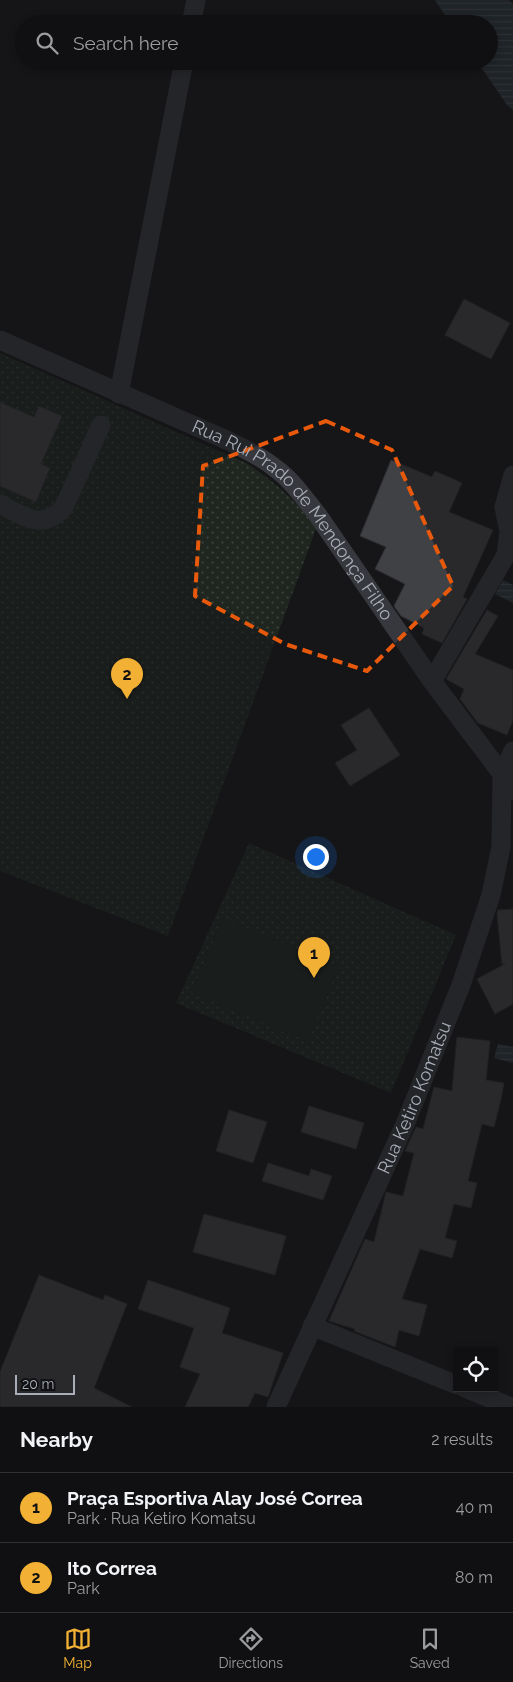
<!DOCTYPE html>
<meta charset="utf-8">
<style>
:root{--surface:#101012;--page:#1e1e20;--text:#f1f3f6;--muted:#9c9d9f;--line:#303032;--accent:#f2b134}
body{margin:0;font-family:Raleway,sans-serif;background:var(--page);color:var(--text)}
.controls{position:absolute;right:15px;bottom:15px;display:grid;overflow:hidden;border-radius:0px;box-shadow:0 2px 8px #0003}
.controls button{width:45px;height:45px;display:grid;place-items:center;padding:0;border:0;border-bottom:1px solid var(--line);background:var(--surface);color:var(--text);font:25px sans-serif}
.scale{position:absolute;left:15px;bottom:12px;width:60px;box-sizing:border-box;padding-left:5px;border:2px solid #a8adb8;border-top:0;font-size:14px;line-height:18px;white-space:nowrap;color:#a8adb8;-webkit-text-stroke:4px #111113;paint-order:stroke}
.you{position:absolute;left:315px;top:856px;width:18px;height:18px;margin:-12px;border:4px solid #fff;border-radius:50%;background:#1a73e8;box-shadow:0 0 0 8px #1a73e833}
.badge{display:grid;place-items:center;width:32px;height:32px;border-radius:50%;background:var(--accent);color:#111;font-size:16px;font-weight:700}
.pin{position:absolute;translate:-50% -41px;filter:drop-shadow(0 1px 2px #0008)}
.pin::after{content:'';position:absolute;top:26px;width:18px;height:15px;background:inherit;clip-path:polygon(0 0,100% 0,50% 100%)}
.list{margin:0;padding:0;list-style:none}
h2{display:flex;justify-content:space-between;align-items:center;height:65px;margin:0;padding:0 20px;font-size:21px}
h2 small{font-size:16px;font-weight:400;color:var(--muted)}
.list li{display:grid;grid-template-columns:32px 1fr auto;gap:15px;align-items:center;box-sizing:border-box;height:70px;padding:0 20px;border-top:1px solid var(--line)}
.list b{display:block;font-size:19px;white-space:nowrap}
.list p{margin:0;font-size:16px;white-space:nowrap;color:var(--muted)}
.list em{font-size:16px;font-style:normal;color:var(--muted)}
.icon{flex:none;width:28px;height:28px;fill:none;stroke:currentColor;stroke-width:2;stroke-linecap:round;stroke-linejoin:round}
.map{position:relative;flex:none;width:513px;height:1407px;overflow:hidden}
.search{position:absolute;background:var(--surface);box-shadow:0 2px 8px #0003;left:15px;right:15px;top:15px;height:55px;display:flex;align-items:center;gap:12px;box-sizing:border-box;padding:0 18px;border-radius:28px;color:var(--muted);font-size:19px}
.sheet{height:205px;background:var(--surface)}
nav{display:flex;justify-content:space-around;align-items:center;box-sizing:border-box;height:70px;border-top:1px solid var(--line);background:var(--surface);font-size:14px;color:var(--muted)}
nav a{display:grid;justify-items:center;gap:2px}
nav .on{color:var(--accent)}
.map>svg:first-child{display:block}
.grass{fill:url(#grass-dots)}
.garden{fill:#1e261f}
.water{fill:url(#water-rules)}
.building{fill:#404145;stroke:#303034}
.lines{fill:none;stroke-linecap:round;stroke-linejoin:round}
.minor{stroke:#37383d;stroke-width:19}
.marked{fill:none;stroke:#e8590c;stroke-width:4;stroke-dasharray:10 6;stroke-linejoin:round}
.labels{text-anchor:middle;stroke-width:5;stroke-linejoin:round;paint-order:stroke}
.street-label{font-size:18px;fill:#a8adb8;stroke:#111113}
</style>
<div class="map">
<svg width="513" height="1407" viewBox="0 0 513 1407">
<defs>
<pattern id="grass-dots" width="8" height="8" patternUnits="userSpaceOnUse" patternTransform="scale(1.25)"><rect width="8" height="8" fill="#1e261f"/><path d="M2 2h.1M6 6h.1" fill="none" stroke="#3c433d" stroke-width="1.8" stroke-linecap="round"/></pattern>
<pattern id="water-rules" width="6" height="5" patternUnits="userSpaceOnUse" patternTransform="scale(1.25)"><rect width="6" height="5" fill="#2c353c"/><path d="M0 2.5h6" fill="none" stroke="#485056"/></pattern>
</defs>
<rect width="100%" height="100%" fill="#161618"/>
<path class="grass" d="M 0,353 L 248,464 C 277,484 294,499 317,526 L 168,936 L 0,871 Z
M 249,843 L 456,935 L 391,1093 L 176,1003 Z"/>
<path class="garden" d="M 223,918 L 339,966 L 307,1041 L 192,993 Z"/>
<path class="water" d="M 435,0 L 509,0 L 513,4 L 513,110 L 507,105 L 477,61 L 489,61 L 489,24 L 451,24 Z
M 503,580 L 513,585 L 513,603 L 495,594 Z
M 498,1044 L 513,1047 L 513,1063 L 494,1058 Z"/>
<path class="building" d="M 464,299 L 510,323 L 491,359 L 445,335 Z
M 0,402 L 34,417 L 39,406 L 62,416 L 41,464 L 50,468 L 36,502 L 0,486 Z
M 391,460 L 432,477 L 435,471 L 462,483 L 449,512 L 493,530 L 463,597 L 467,599 L 442,643 L 422,634 L 424,628 L 401,616 L 394,606 L 405,584 L 375,569 L 386,547 L 360,536 Z
M 487,610 L 498,616 L 475,654 L 513,670 L 513,720 L 507,735 L 478,723 L 460,699 L 464,689 L 446,679 Z
M 369,708 L 400,755 L 350,786 L 335,763 L 357,750 L 341,725 Z
M 513,909 L 513,1004 L 495,1014 L 477,979 L 505,964 L 502,964 L 497,914 L 498,910 Z
M 457,1037 L 490,1041 L 486,1080 L 504,1083 L 501,1099 L 494,1127 L 482,1124 L 468,1181 L 477,1183 L 471,1208 L 454,1204 L 445,1238 L 457,1241 L 452,1258 L 420,1249 L 402,1299 L 427,1305 L 419,1336 L 399,1330 L 395,1347 L 354,1331 L 355,1329 L 329,1321 L 365,1239 L 374,1242 L 386,1192 L 403,1196 L 414,1153 L 405,1151 L 416,1127 L 423,1129 L 434,1087 L 452,1091 Z
M 309,1106 L 364,1123 L 356,1149 L 301,1132 Z
M 229,1110 L 267,1122 L 253,1163 L 216,1151 Z
M 268,1163 L 309,1176 L 311,1169 L 332,1176 L 323,1200 L 262,1181 Z
M 204,1214 L 286,1236 L 275,1275 L 193,1252 Z
M 39,1275 L 103,1300 L 105,1295 L 127,1304 L 94,1388 L 132,1407 L 0,1407 L 0,1372 Z
M 148,1280 L 230,1308 L 222,1333 L 283,1353 L 268,1397 L 255,1393 L 248,1407 L 185,1407 L 200,1374 L 180,1367 L 194,1328 L 138,1309 Z"/>
<g class="lines">
<g class="minor">
<path d="M 191,24 L 196,0"/>
<path id="s1" d="M 0,340 L 231,442 C 247,450 262,457 275,468 C 292,480 304,498 317,514 L 432,681 L 502,774 L 513,791"/>
<path d="M 119,394 L 184,61"/>
<path d="M 0,504 C 24,516 42,532 64,507 L 101,425"/>
<path d="M 432,681 L 506,555 L 509,532 L 504,507 L 513,475"/>
<path d="M 312,1326 L 457,1385"/>
<path d="M 465,1388 L 511,1407"/>
<path id="s2" d="M 276,1407 L 406,1122 L 461,985 L 491,895 L 501,847 L 502,774 L 513,751"/>
</g>
</g>
<path d="M0 0H513V1407H0ZM 326,421 L 392,450 L 453,586 L 367,671 L 285,644 L 195,596 L 203,466 Z" fill="#161618" fill-opacity=".55" fill-rule="evenodd"/>
<path class="marked" d="M 326,421 L 392,450 L 453,586 L 367,671 L 285,644 L 195,596 L 203,466 Z"/>
<g class="labels">
<g class="street-label">
<text dy="6" stroke="none"><textPath href="#s1" startOffset="352">Rua Rui Prado de Mendonça Filho</textPath></text>
<text dy="6" stroke="none"><textPath href="#s2" startOffset="339">Rua Ketiro Komatsu</textPath></text>
</g>
</g>
</svg>
<div class="controls">
<button><svg class="icon" aria-label="locate" viewBox="0 0 24 24"><circle cx="12" cy="12" r="6"/><path d="M12 2v4M12 18v4M2 12h4M18 12h4"/></svg></button>
</div>
<div class="scale">20 m</div>
<div class="you"></div>
<div class="pin badge" style="left:314px;top:978px">1</div>
<div class="pin badge" style="left:127px;top:699px">2</div>
<div class="search"><svg class="icon" aria-label="search" viewBox="0 0 24 24"><circle cx="10" cy="10" r="6"/><path d="M15 15l6 6"/></svg>Search here</div>
</div>
<section class="sheet">
<h2>Nearby<small>2 results</small></h2>
<ul class="list">
<li><span class="badge">1</span><div><b>Praça Esportiva Alay José Correa</b><p>Park · Rua Ketiro Komatsu</p></div><em>40 m</em></li>
<li><span class="badge">2</span><div><b>Ito Correa</b><p>Park</p></div><em>80 m</em></li>
</ul>
</section>
<nav>
<a class="on"><svg class="icon" aria-label="map" viewBox="0 0 24 24"><path d="M3 6l6-2 6 2 6-2v14l-6 2-6-2-6 2zM9 4v14M15 6v14"/></svg>Map</a>
<a><svg class="icon" aria-label="directions" viewBox="0 0 24 24"><path d="M12 3l9 9-9 9-9-9zM9 14v-3h6M13 9l2 2-2 2"/></svg>Directions</a>
<a><svg class="icon" aria-label="saved" viewBox="0 0 24 24"><path d="M7 4h10v16l-5-4-5 4z"/></svg>Saved</a>
</nav>
